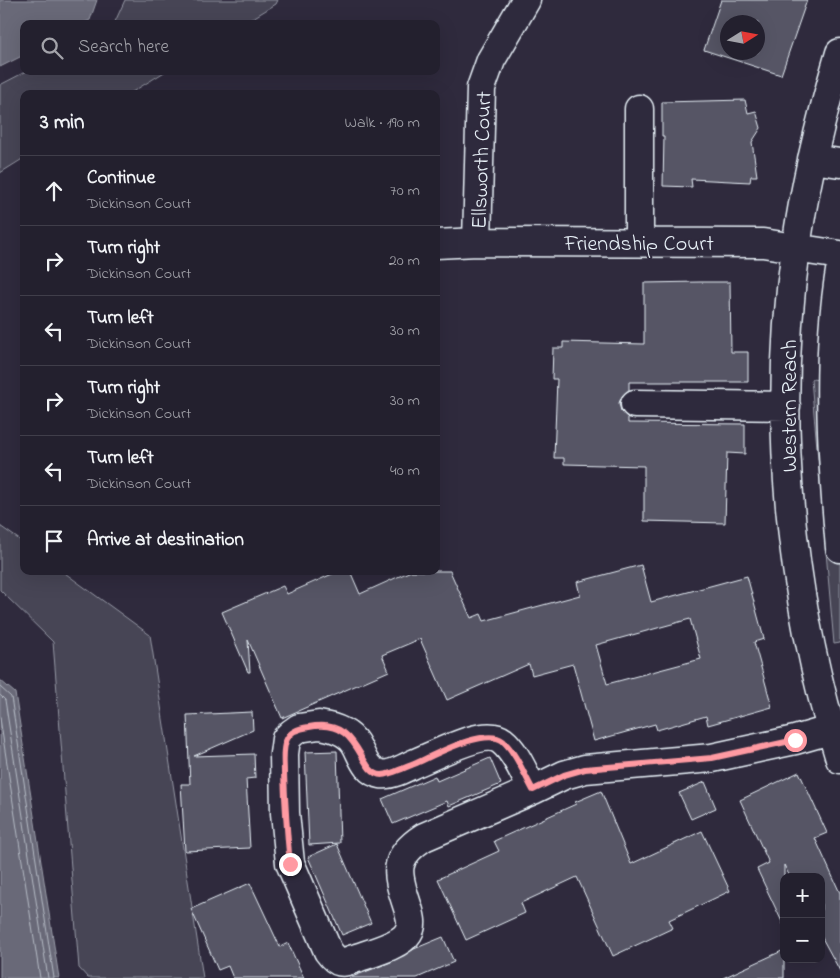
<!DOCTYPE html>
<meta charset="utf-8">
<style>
:root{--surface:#23202e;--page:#2b2836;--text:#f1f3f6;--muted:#a3a3aa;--line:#403e4a}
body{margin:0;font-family:"Indie Flower",sans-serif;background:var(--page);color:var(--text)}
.controls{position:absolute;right:15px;bottom:15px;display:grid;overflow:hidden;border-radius:10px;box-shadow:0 5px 20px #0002}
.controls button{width:45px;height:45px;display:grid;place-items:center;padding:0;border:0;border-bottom:1px solid var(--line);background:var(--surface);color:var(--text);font:25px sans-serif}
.compass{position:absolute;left:720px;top:15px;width:45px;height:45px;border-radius:50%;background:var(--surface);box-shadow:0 5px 20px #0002;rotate:79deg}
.stop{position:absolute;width:15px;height:15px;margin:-11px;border:4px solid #ff9aa2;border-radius:50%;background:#fff}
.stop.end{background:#ff9aa2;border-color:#fff;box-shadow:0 1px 5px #0008}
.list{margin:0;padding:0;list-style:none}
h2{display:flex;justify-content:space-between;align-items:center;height:65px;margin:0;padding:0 20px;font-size:21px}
h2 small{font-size:16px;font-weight:400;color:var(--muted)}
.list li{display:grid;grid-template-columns:32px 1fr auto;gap:15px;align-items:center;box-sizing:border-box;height:70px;padding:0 20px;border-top:1px solid var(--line)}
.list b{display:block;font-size:19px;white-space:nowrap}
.list p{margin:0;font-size:16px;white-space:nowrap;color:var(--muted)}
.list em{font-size:16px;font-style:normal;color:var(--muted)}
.icon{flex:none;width:28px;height:28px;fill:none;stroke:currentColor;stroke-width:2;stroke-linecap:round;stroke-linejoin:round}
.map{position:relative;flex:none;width:840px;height:978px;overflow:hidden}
.search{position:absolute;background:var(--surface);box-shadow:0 5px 20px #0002;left:20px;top:20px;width:420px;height:55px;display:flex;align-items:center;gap:12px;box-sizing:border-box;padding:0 18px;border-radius:10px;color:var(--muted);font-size:19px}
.panel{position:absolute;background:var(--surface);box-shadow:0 5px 20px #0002;left:20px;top:90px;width:420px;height:485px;border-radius:10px}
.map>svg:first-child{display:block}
.green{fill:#464455;stroke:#979aa6}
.water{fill:#696978;stroke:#9c9fab}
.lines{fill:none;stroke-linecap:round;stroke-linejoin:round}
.shore{stroke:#b5bbc5;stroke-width:1}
.building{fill:#575565;stroke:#e8f1f8;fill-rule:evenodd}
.minor-casing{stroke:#e8f1f8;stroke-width:31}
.minor{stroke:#2f2a3d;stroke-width:28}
.route{stroke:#ff9aa2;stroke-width:6}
.labels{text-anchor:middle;stroke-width:4;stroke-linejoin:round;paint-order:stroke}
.street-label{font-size:22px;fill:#e8f1f8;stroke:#2f2a3d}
</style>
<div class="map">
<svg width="840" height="978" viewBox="0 0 840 978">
<rect width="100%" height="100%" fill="#2f2a3d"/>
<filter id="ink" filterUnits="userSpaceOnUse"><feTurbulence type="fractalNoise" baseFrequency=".02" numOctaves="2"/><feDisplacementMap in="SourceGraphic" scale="10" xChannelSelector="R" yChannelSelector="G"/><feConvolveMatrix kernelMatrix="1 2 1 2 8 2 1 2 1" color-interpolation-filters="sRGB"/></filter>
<g filter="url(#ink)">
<path class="green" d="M 125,0 L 278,0 L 276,4 L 243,24 L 114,24 Z
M 27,71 L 166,71 L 129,94 L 24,94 L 24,158 L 0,173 L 0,85 Z
M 811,379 L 840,382 L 840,643 L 834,644 Z
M 0,526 L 24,543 L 24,571 L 62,571 L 150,635 L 203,978 L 88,978 L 79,968 L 53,642 L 0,590 Z"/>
<path class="water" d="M 0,0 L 97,0 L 90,20 L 82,24 L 24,24 L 24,55 L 0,67 Z
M 0,680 L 15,693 L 59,978 L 0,978 Z"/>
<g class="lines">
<path class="shore" d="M 0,687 L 11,697 L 54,978
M 0,695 L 5,700 L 48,978
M 0,718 L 40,978"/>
</g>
<path class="building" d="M 721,0 L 807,0 L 781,75 L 704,50 ZM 728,22 L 758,22 L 758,52 L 728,52 Z
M 745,100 L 748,113 L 756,111 L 761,128 L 752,142 L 757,176 L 751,176 L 750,182 L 691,179 L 692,187 L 663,186 L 664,136 L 662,136 L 662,102 Z
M 700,282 L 730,282 L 731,352 L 748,352 L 748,382 L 629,382 L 629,390 L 622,396 L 619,403 L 621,411 L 628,418 L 628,423 L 745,424 L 745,454 L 727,453 L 725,523 L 644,521 L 644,466 L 564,464 L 564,458 L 554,458 L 557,379 L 552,379 L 553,348 L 563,348 L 563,342 L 644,344 L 644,283 Z
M 641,565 L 651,602 L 747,576 L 764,639 L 754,642 L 772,707 L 708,725 L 706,716 L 657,730 L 655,724 L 594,741 L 573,664 L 532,675 L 529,664 L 447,700 L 420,639 L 382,655 L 389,671 L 282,718 L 248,640 L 250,672 L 248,672 L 222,612 L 283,586 L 287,594 L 339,571 L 350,571 L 360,594 L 411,571 L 450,571 L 471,618 L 481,614 L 484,621 L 580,595 L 577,582 ZM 690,619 L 701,659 L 607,684 L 596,645 Z
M 252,712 L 253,730 L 194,756 L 254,754 L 255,778 L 246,779 L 250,848 L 185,851 L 181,784 L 190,784 L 187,715 Z
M 337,751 L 340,843 L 309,845 L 305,752 Z
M 490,758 L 501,784 L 449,806 L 447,801 L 393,824 L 382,799 L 435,776 L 437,781 Z
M 799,772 L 827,833 L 815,838 L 840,893 L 840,971 L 821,936 L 821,877 L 790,877 L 784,865 L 784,926 L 757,869 L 769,863 L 740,800 Z
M 705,782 L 716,808 L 691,819 L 679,793 Z
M 601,791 L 631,864 L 702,831 L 730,891 L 669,920 L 673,928 L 613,956 L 577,877 L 521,903 L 525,913 L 466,940 L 438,879 L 499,851 L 494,841 L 576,804 L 575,802 Z
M 337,844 L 371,923 L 342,935 L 308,857 Z
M 250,883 L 280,947 L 288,943 L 304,978 L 233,978 L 228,966 L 218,970 L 191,909 Z
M 443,937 L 454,962 L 417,978 L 349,978 L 391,962 L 414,949 Z
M 784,950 L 784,978 L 723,978 Z"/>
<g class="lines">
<defs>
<path id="minor" d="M 840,53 C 821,117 805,182 796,248 C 772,418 789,595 840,759
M 812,159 L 840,163
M 477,242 L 481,88 L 491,60 L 526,0
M 639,242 L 639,109
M 436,244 L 477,242 L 763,243 L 840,255
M 840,271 C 825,363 832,457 840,548
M 635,404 L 786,406
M 319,725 C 333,727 347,731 355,743 C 362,754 365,772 381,774 C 390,776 405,768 413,764 C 432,757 485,727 502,741 C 516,752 524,774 533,790 L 424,837 C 389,859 398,877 409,911 C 411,919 413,925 408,933 C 401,945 371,953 357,958 C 342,963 338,965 328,951 L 290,863 L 285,813 L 284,754 L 286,739 L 292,733 L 299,728 Z
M 533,790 L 564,775 L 585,769 L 712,758 L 795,740 L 840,727"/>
</defs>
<use href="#minor" class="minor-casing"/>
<use href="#minor" class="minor"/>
</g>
</g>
<g class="lines" filter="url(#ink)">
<path class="route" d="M 290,864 C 287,833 285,803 284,773 C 284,762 282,748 287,739 C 291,730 301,728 309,727 C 363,717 357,774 382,775 C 390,775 406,767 414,764 C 433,756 485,727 503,741 C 516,753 524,774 533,790 L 564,775 L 585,769 L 712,758 L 795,740"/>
</g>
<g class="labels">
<g class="street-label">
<text transform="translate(480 160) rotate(-88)" y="8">Ellsworth Court</text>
<text x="639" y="250">Friendship Court</text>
<text transform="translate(788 406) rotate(-90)" y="8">Western Reach</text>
</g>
</g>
</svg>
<div class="controls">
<button>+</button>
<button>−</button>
</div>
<svg class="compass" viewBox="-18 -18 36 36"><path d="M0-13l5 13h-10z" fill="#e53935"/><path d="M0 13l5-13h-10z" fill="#a3a3aa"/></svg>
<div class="stop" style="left:795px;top:740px"></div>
<div class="stop end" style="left:290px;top:864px"></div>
<div class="search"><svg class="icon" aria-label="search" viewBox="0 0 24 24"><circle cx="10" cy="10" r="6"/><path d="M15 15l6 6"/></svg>Search here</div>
<section class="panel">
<h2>3 min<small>Walk · 190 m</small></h2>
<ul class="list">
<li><svg class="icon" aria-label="ahead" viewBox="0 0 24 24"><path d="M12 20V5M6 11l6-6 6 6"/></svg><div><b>Continue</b><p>Dickinson Court</p></div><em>70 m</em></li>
<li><svg class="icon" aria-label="right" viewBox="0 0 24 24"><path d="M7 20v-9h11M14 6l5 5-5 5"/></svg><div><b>Turn right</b><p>Dickinson Court</p></div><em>20 m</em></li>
<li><svg class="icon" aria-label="left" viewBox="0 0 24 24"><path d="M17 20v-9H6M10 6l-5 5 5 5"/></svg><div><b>Turn left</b><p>Dickinson Court</p></div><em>30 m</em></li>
<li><svg class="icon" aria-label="right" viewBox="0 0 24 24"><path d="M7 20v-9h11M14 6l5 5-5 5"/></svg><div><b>Turn right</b><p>Dickinson Court</p></div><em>30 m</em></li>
<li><svg class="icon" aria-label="left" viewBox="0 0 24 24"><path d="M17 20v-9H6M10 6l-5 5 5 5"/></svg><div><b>Turn left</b><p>Dickinson Court</p></div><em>40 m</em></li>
<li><svg class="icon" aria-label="arrive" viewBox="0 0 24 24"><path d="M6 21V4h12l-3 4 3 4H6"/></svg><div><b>Arrive at destination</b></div></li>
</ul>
</section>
</div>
